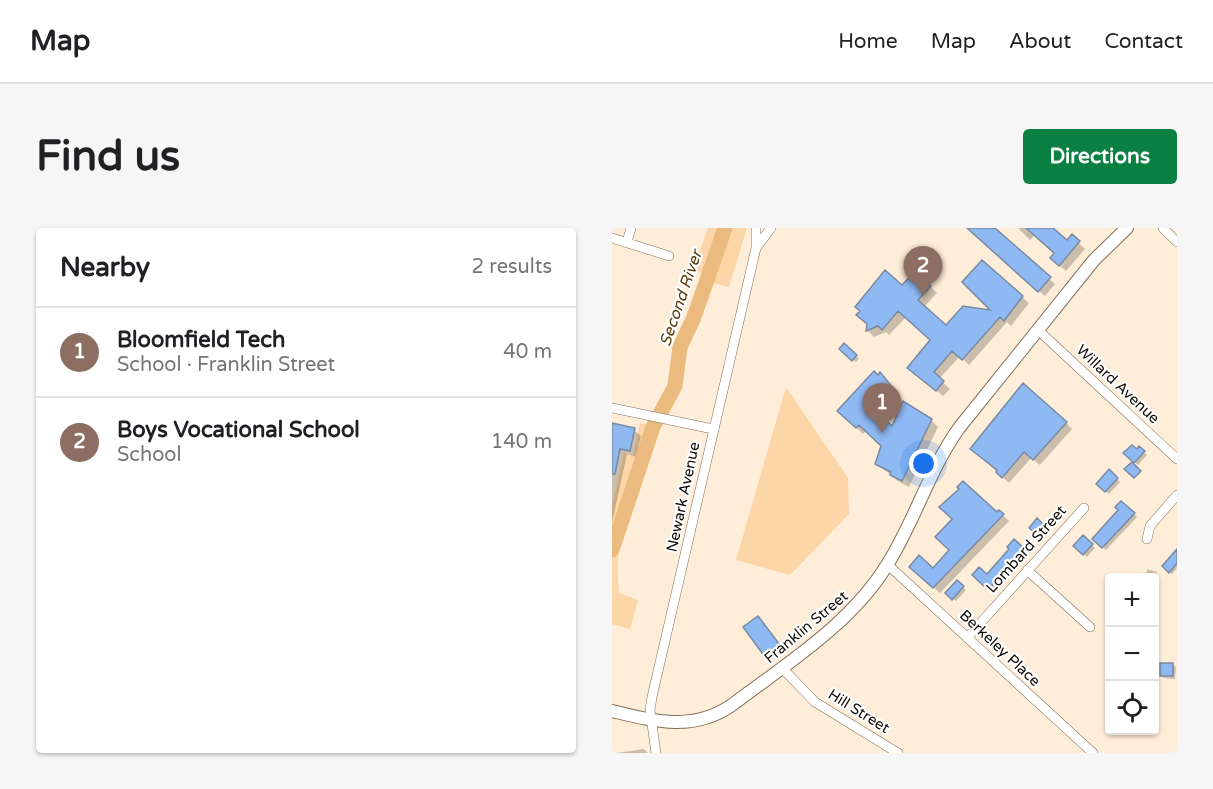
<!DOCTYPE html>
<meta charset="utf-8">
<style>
:root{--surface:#fff;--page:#f6f6f6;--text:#202124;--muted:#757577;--line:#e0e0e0;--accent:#0b8043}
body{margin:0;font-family:"Varela Round",sans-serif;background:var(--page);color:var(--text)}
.controls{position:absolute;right:18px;bottom:18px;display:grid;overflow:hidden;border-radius:6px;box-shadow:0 2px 4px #0004}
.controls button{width:54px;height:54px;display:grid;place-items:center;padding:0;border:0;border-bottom:2px solid var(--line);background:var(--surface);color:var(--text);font:30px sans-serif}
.you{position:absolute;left:312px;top:236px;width:21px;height:21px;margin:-15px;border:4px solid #fff;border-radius:50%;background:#1a73e8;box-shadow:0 0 0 9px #1a73e833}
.badge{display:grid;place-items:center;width:39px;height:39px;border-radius:50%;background:var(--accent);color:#fff;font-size:20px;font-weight:700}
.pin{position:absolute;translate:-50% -50px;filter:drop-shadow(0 2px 3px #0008)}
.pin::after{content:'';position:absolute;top:32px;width:21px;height:18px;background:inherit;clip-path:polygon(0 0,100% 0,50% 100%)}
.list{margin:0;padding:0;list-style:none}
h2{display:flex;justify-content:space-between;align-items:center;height:78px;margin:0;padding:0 24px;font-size:26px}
h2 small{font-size:20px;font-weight:400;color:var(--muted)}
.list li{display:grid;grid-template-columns:39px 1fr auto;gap:18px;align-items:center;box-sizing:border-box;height:90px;padding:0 24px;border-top:2px solid var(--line)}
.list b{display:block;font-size:22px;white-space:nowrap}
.list p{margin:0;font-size:20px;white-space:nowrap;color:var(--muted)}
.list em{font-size:20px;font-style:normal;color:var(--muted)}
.icon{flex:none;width:33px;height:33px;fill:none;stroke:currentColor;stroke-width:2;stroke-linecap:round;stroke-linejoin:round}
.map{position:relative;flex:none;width:565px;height:525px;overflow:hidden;border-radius:6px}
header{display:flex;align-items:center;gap:36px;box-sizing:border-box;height:84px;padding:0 30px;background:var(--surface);border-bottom:2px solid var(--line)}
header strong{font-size:28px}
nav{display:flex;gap:33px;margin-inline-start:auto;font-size:21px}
.intro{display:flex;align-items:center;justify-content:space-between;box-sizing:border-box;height:144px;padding:0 36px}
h1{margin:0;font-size:42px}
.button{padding:15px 27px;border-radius:6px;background:var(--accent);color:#fff;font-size:21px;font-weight:700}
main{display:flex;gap:36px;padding:0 36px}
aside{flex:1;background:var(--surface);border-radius:6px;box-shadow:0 2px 4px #0004}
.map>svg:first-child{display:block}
.green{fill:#fcd6a7}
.shadow{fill:#0003}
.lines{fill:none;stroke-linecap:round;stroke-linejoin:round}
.river{stroke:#eaba7e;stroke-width:15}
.building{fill:#8eb9f3;stroke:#788aa3;stroke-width:1.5}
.minor-casing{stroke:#826e57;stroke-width:10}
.major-casing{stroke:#826e57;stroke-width:14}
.minor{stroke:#fff;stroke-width:9}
.major{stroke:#fff;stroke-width:12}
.labels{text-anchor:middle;stroke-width:4.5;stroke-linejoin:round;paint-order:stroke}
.street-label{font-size:15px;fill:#110a03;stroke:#fff}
.water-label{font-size:16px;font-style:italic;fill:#593a09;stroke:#fff}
</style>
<header>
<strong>Map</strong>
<nav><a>Home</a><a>Map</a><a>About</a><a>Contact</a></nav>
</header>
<div class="intro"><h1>Find us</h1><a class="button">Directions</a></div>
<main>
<aside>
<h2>Nearby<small>2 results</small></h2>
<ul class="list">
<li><span class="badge" style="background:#8d6e63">1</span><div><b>Bloomfield Tech</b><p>School · Franklin Street</p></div><em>40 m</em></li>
<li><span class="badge" style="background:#8d6e63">2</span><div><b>Boys Vocational School</b><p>School</p></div><em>140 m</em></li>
</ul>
</aside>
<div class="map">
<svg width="565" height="525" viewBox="0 0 565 525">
<rect width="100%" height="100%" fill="#feedd8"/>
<path class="green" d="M 96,0 L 135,0 L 117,59 L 101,55 L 82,40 Z
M 174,159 L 236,250 L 237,286 L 178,347 L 124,332 Z
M 28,195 L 41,199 C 24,251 0,310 7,365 L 26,372 L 18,401 L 0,396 L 0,278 L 12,225 L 21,228 Z"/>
<path class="shadow" d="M 360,0 L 381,0 L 443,56 L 433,68 L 364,7 Z
M 406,0 L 439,0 L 455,14 L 460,9 L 473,21 L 454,43 L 446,36 L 444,25 L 423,7 L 418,12 Z
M 370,34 L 417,75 L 399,98 L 395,94 L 357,137 L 348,128 L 327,151 L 338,161 L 331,168 L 304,146 L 320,112 L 294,89 L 277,107 L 274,104 L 262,109 L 256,103 L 256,96 L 304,44 L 325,65 L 312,79 L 334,99 L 383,84 Z
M 233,117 L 247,131 L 244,134 L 229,121 Z
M 274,152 L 287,167 L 267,188 L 280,200 L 319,192 L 326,199 L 297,259 L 286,253 L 264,235 L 270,218 L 254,203 L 251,206 L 227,183 Z
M 454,195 L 460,201 L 428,237 L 419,230 L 397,255 L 360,221 Z
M 0,197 L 22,202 L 29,208 L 24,229 L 15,226 L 0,295 Z
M 527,220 L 535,227 L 526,237 L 513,225 Z
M 497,244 L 508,254 L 497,266 L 486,256 Z
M 509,275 L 525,289 L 494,322 L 482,311 L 508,282 Z
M 387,284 L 397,293 L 328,365 L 305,345 L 321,342 L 339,322 Z
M 425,292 L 434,301 L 428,308 L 419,300 Z
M 471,309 L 483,320 L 475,329 L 463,318 Z
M 402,313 L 415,325 L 380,364 L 362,347 L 375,348 L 399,321 Z
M 565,323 L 565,340 L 560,346 L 552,338 Z
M 535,341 L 545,344 L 543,362 L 542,350 L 534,350 Z
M 345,354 L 354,362 L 344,373 L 335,365 Z
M 150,394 L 172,422 L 159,432 L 154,428 Z
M 561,437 L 564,439 L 563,451 L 552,450 L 549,447 Z
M 32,521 L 36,525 L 4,525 Z"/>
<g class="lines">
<path class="river" d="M 0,322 L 41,199 L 63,158 L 68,119 L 82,89 L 113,0"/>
</g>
<path class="building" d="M 355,0 L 383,0 L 439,49 L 426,64 Z
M 414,0 L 441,0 L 455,12 L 460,6 L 468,13 L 447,38 L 438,30 L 442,25 Z
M 370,32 L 411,68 L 392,93 L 388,89 L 350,132 L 340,123 L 322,144 L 332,153 L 324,163 L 295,140 L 318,112 L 286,83 L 270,102 L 266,98 L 254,103 L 255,96 L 244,87 L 248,83 L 243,79 L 273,42 L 290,57 L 304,42 L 319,58 L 306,72 L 334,97 L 351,78 L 378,82 L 350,54 Z
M 232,115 L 245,127 L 240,133 L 227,121 Z
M 262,143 L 266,147 L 268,144 L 281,160 L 262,181 L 280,198 L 291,173 L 320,191 L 290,253 L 278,247 L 279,244 L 263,236 L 269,218 L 247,197 L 244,200 L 225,183 Z
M 411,155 L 455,194 L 421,232 L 412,224 L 390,250 L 384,244 L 385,242 L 358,221 Z
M 0,195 L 23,200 L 18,223 L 8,221 L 3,246 L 0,246 Z
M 520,217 L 525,221 L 527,218 L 533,223 L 522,235 L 511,225 Z
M 520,234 L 529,243 L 522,250 L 512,241 Z
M 497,241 L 506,250 L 493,264 L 484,256 Z
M 351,253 L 385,284 L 387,282 L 392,286 L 321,360 L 297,339 L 307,327 L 321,340 L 337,322 L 323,309 L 340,291 L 327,279 L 347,261 L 345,259 Z
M 509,273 L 523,285 L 490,320 L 480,311 L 506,282 L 503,279 Z
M 425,290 L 432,297 L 424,306 L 417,300 Z
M 471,307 L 481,316 L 471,327 L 461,318 Z
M 402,311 L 413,321 L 376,362 L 360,347 L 367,339 L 375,346 L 397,321 L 395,319 Z
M 565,321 L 565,335 L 557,345 L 550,338 Z
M 345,352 L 352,358 L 340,372 L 333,365 Z
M 146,388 L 168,417 L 153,429 L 131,399 Z
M 548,435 L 561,435 L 561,448 L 548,448 Z"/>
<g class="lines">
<defs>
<path id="minor" d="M 551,0 L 565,14
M 0,10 L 57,28
M 15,14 L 19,0
M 144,20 L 159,0
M 426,102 L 565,231
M 0,180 L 101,201
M 535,311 L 538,298 L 565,267
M 276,337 L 481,525
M 415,342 L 478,399
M 355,410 L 472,280
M 169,439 L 203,474 L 286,525
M 44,525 L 38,482 L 40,469 L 144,20 L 144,0"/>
<path id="major" d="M 0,483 C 42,493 81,504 120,477 C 174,436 239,396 275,337 C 303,293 317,242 347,200 L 482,32 L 515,0"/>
</defs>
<use href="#minor" class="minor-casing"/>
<use href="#major" class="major-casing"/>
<use href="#minor" class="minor"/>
<use href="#major" class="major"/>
</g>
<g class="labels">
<g class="street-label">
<text transform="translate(506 156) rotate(43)" y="5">Willard Avenue</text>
<text transform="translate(71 269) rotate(-78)" y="5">Newark Avenue</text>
<text transform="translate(414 321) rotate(-48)" y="5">Lombard Street</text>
<text transform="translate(194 399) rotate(-40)" y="5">Franklin Street</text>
<text transform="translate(388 420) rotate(43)" y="5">Berkeley Place</text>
<text transform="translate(247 483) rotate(32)" y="5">Hill Street</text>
</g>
<g class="water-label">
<text transform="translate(68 70) rotate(-71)" y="6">Second River</text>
</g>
</g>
</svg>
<div class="controls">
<button>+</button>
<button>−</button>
<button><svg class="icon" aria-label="locate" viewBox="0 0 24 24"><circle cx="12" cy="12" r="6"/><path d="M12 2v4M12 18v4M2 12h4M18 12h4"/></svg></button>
</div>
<div class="you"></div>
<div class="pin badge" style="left:270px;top:205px;background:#8d6e63">1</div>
<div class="pin badge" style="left:311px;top:68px;background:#8d6e63">2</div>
</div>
</main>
